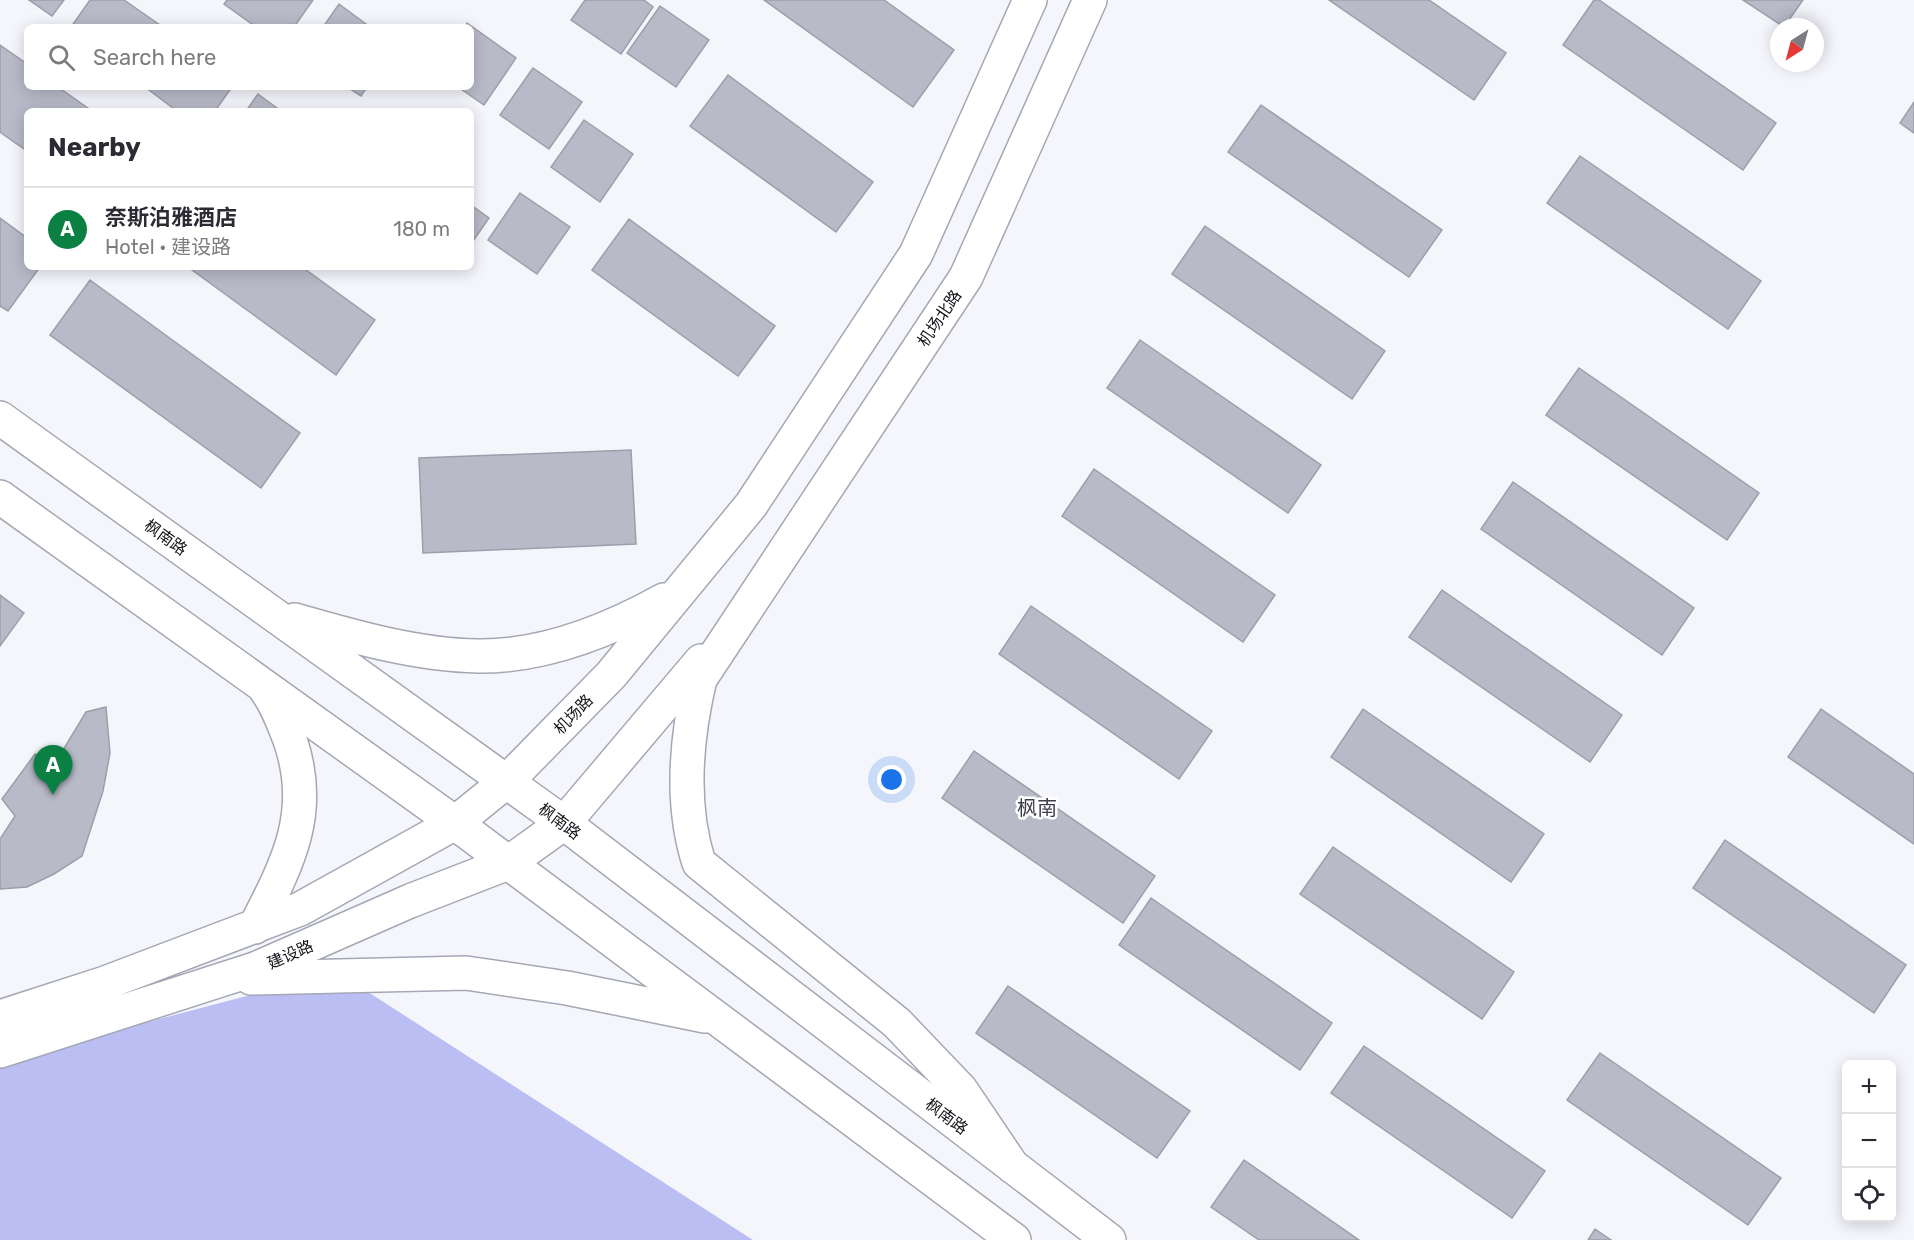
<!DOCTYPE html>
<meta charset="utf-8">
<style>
:root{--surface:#fff;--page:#f2f2f3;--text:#2b2b33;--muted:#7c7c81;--line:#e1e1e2;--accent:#0b8043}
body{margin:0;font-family:Rubik,"Noto Sans SC",sans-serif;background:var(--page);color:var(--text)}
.controls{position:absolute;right:18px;bottom:18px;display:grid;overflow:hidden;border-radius:9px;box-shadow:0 3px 15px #0003}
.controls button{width:54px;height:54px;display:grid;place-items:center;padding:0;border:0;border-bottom:2px solid var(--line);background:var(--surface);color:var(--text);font:30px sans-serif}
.compass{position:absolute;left:1770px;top:18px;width:54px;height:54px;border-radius:50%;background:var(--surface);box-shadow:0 3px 15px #0003;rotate:216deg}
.you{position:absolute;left:892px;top:780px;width:21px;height:21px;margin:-15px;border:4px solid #fff;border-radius:50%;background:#1a73e8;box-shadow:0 0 0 9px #1a73e833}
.badge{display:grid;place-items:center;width:39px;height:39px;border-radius:50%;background:var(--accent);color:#fff;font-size:20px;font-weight:700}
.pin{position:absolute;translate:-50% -50px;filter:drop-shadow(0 2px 3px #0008)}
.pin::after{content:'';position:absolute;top:32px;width:21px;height:18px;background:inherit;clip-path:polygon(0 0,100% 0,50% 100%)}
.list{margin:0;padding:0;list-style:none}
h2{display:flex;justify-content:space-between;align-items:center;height:78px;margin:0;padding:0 24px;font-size:26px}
h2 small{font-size:20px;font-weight:400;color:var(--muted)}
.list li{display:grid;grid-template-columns:39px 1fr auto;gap:18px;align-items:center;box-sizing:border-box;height:84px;padding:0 24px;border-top:2px solid var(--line)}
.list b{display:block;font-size:22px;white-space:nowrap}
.list p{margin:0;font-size:20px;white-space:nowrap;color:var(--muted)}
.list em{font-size:20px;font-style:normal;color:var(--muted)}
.icon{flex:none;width:33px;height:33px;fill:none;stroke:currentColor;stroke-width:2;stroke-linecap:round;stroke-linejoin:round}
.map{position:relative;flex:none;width:1914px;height:1240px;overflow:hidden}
.search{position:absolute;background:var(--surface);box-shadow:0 3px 15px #0003;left:24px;top:24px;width:450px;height:66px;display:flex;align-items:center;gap:15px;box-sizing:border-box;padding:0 21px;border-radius:9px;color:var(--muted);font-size:22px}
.panel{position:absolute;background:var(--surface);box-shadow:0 3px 15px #0003;left:24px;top:108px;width:450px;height:162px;border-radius:9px}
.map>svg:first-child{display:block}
.forest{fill:#babef3}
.building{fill:#b8bac8;stroke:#9d9eac;stroke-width:1.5}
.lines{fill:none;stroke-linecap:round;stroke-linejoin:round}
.major-casing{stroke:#a5a7b5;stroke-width:36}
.major{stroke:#fff;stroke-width:33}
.labels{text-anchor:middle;stroke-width:5;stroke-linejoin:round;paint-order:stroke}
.street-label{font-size:16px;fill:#14151a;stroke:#fff}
.quarter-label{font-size:20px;fill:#3e3f4b;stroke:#fff}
</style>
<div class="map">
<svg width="1914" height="1240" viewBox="0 0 1914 1240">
<rect width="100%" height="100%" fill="#f5f6fc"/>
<path class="forest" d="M 337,972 L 753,1240 L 0,1240 L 0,1061 Z"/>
<path class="building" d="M 29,0 L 64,0 L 52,16 Z
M 90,0 L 124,0 L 160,25 L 71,27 Z
M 227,0 L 313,0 L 294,27 L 256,27 L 224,4 Z
M 585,0 L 644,0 L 653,7 L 621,54 L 571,20 Z
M 764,0 L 884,0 L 954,50 L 913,107 Z
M 1329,0 L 1429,0 L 1506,53 L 1474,100 Z
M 1594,0 L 1599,0 L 1776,123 L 1743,170 L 1563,45 Z
M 1743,0 L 1803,0 L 1784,27 Z
M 339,4 L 370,27 L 323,27 Z
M 660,6 L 709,40 L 676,87 L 627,53 Z
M 467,23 L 516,58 L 484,105 L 458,87 L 471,87 L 471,27 L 465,27 Z
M 0,45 L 27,64 L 27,87 L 58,87 L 92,111 L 27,111 L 27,151 L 0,132 Z
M 533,68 L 582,102 L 549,149 L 500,115 Z
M 728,75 L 873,182 L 836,232 L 690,126 Z
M 145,87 L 232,87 L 215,111 L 177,111 Z
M 347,87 L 367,87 L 361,96 Z
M 258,94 L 281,111 L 246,111 Z
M 1914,102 L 1914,133 L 1900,123 Z
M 1261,105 L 1442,230 L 1409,277 L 1228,152 Z
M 584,120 L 633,154 L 600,202 L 551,167 Z
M 1580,156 L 1761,281 L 1728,329 L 1547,203 Z
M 520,193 L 570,227 L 537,274 L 488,240 Z
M 471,205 L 489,218 L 471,244 Z
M 0,218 L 27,238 L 27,267 L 40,267 L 8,311 L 0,306 Z
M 629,219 L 775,326 L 738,376 L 592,270 Z
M 1205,226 L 1385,351 L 1352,399 L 1172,274 Z
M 188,267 L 302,267 L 375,320 L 336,375 Z
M 90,280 L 300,433 L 261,488 L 50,335 Z
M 1140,340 L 1321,465 L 1288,513 L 1107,388 Z
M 1579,368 L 1759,493 L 1727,540 L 1546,415 Z
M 631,450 L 636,544 L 423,553 L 419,458 Z
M 1094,469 L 1275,595 L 1243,642 L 1062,516 Z
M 1513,482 L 1694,608 L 1662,655 L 1481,529 Z
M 1442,590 L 1622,715 L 1590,762 L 1409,637 Z
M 0,595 L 24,613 L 0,646 Z
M 0,595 L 24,613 L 0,646 Z
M 1031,606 L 1212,731 L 1179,779 L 999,654 Z
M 106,707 L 110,753 L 103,791 L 82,856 L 54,874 L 27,887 L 0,889 L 0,839 L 15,816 L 2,799 L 35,754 L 54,765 L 86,712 Z
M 1363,709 L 1544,834 L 1511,882 L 1331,757 Z
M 1821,709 L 1914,774 L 1914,844 L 1788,757 Z
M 974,751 L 1155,876 L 1123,923 L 942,798 Z
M 1725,840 L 1906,965 L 1874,1013 L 1693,888 Z
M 1333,847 L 1514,972 L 1482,1019 L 1300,894 Z
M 1151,898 L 1332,1023 L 1300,1070 L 1119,945 Z
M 1008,986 L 1190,1111 L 1157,1158 L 976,1033 Z
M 1364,1046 L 1545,1171 L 1512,1218 L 1331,1093 Z
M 1600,1053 L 1781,1178 L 1748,1225 L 1567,1100 Z
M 1244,1160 L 1359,1240 L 1259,1240 L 1211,1207 Z
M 1595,1229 L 1611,1240 L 1588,1240 Z"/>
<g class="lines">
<defs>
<path id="major" d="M 0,418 L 564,823 L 1109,1240
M 0,497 L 455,823 L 1014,1240
M 295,620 C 354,637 417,655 478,656 C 544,657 608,631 664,600
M 255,927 C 288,863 315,812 290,740 C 283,722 277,705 266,690
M 251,978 L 466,973 L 567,988 L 705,1016
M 0,1017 L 105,983 L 300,909 L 455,823 L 507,781 L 611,675 L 751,505 L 916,254 L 1030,0
M 0,1051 L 255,969 L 410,901 L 508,863 L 564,823 L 701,661
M 1013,1167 L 961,1090 L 897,1023 L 699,863 C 680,804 686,738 700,679 L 966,277 L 1090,0"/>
</defs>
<use href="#major" class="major-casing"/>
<use href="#major" class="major"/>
</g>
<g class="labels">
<g class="street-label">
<text transform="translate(939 318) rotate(-56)" y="6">机场北路</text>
<text transform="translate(166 537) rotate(36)" y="6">枫南路</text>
<text transform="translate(573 714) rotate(-46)" y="6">机场路</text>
<text transform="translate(560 821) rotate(37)" y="6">枫南路</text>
<text transform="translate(290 954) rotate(-24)" y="6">建设路</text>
<text transform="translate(947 1116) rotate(37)" y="6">枫南路</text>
</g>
<g class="quarter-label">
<text x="1037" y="815">枫南</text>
</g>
</g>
</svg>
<div class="controls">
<button>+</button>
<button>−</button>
<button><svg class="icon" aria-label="locate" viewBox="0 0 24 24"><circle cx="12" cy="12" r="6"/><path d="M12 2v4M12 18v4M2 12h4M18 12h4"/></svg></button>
</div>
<svg class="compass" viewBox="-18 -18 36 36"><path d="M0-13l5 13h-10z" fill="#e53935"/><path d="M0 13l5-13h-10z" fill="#7c7c81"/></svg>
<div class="you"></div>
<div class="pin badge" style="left:53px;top:795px">A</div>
<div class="search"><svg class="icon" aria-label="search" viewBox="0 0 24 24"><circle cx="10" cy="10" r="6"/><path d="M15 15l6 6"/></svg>Search here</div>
<section class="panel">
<h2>Nearby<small></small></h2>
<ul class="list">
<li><span class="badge">A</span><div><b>奈斯泊雅酒店</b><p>Hotel · 建设路</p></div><em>180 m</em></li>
</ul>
</section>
</div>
